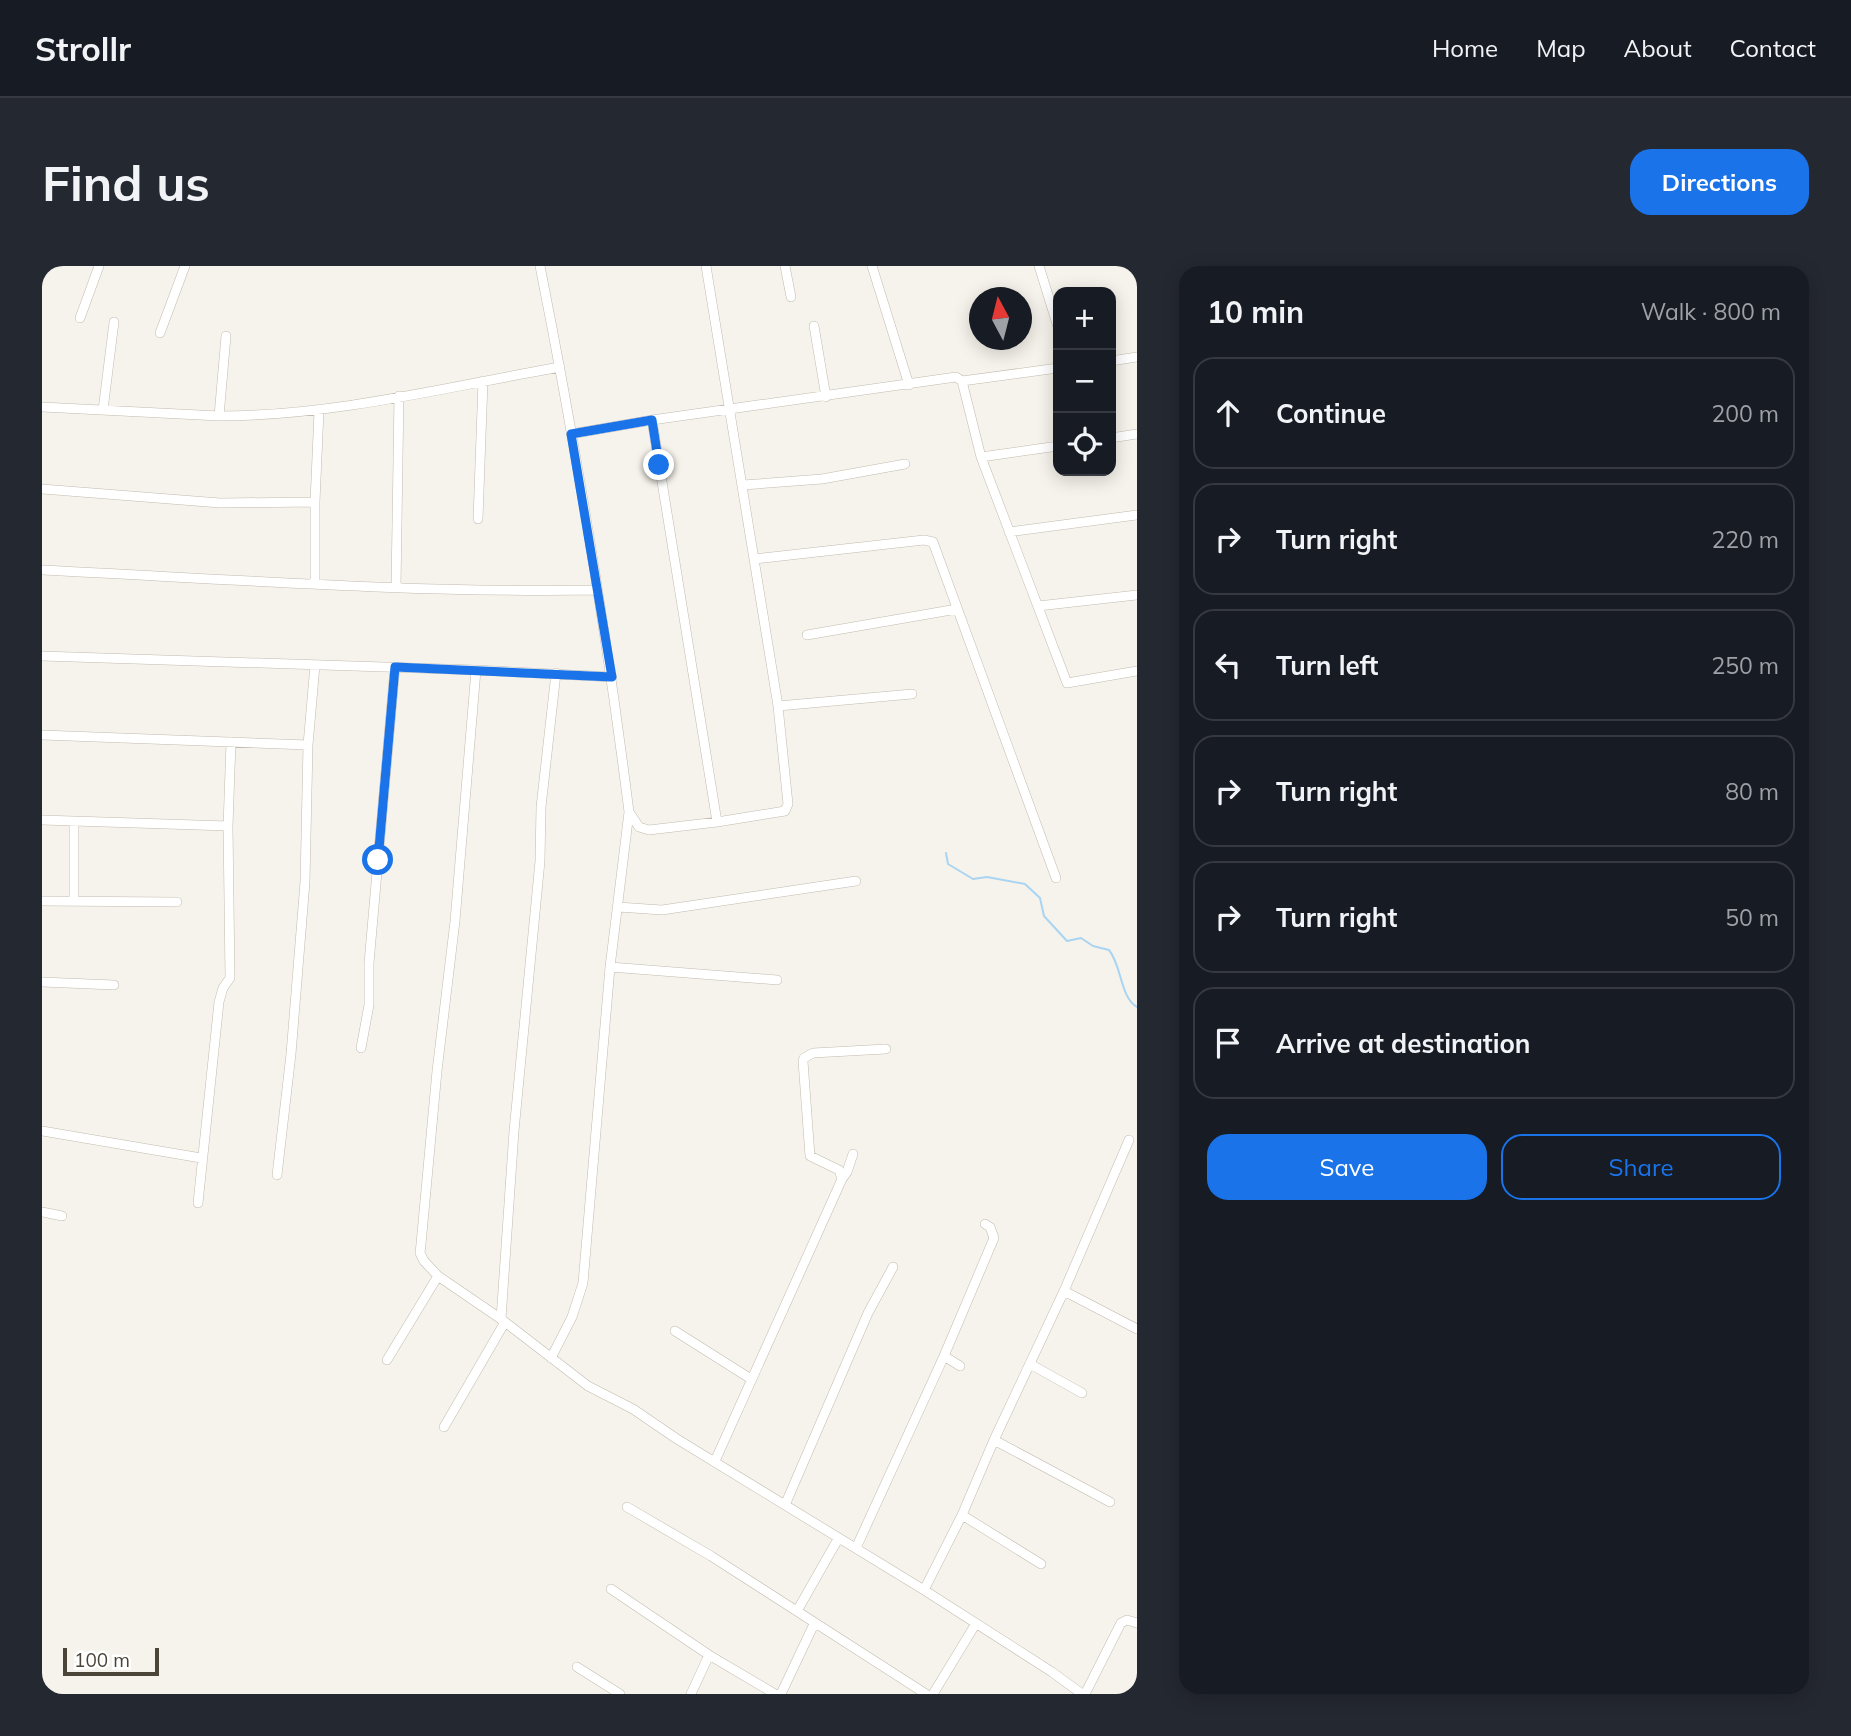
<!DOCTYPE html>
<meta charset="utf-8">
<style>
:root{--surface:#171b24;--page:#242831;--text:#f1f3f6;--muted:#9ea1a6;--line:#363941;--accent:#1a73e8}
body{margin:0;font-family:Mulish,sans-serif;background:var(--page);color:var(--text)}
.controls{position:absolute;right:21px;top:21px;display:grid;overflow:hidden;border-radius:14px;box-shadow:0 4px 18px #0003}
.controls button{width:63px;height:63px;display:grid;place-items:center;padding:0;border:0;border-bottom:2px solid var(--line);background:var(--surface);color:var(--text);font:35px sans-serif}
.compass{position:absolute;left:927px;top:21px;width:63px;height:63px;border-radius:50%;background:var(--surface);box-shadow:0 4px 18px #0003;rotate:353deg}
.scale{position:absolute;left:21px;bottom:18px;width:96px;box-sizing:border-box;padding-left:7px;border:4px solid #4b4439;border-top:0;font-size:19px;line-height:24px;white-space:nowrap;color:#4b4439;-webkit-text-stroke:5px #fff;paint-order:stroke}
.stop{position:absolute;width:21px;height:21px;margin:-16px;border:5px solid #1a73e8;border-radius:50%;background:#fff}
.stop.end{background:#1a73e8;border-color:#fff;box-shadow:0 2px 7px #0008}
.list{margin:0;padding:0;list-style:none}
h2{display:flex;justify-content:space-between;align-items:center;height:91px;margin:0;padding:0 28px;font-size:30px}
h2 small{font-size:23px;font-weight:400;color:var(--muted)}
.list li{display:grid;grid-template-columns:46px 1fr auto;gap:21px;align-items:center;box-sizing:border-box;height:112px;margin:0 14px 14px;padding:0 14px;border:2px solid var(--line);border-radius:21px}
.list b{display:block;font-size:26px;white-space:nowrap}
.list em{font-size:23px;font-style:normal;color:var(--muted)}
.actions{display:flex;gap:14px;padding:21px 28px}
.actions a{flex:1;padding:16px 0;border:2px solid var(--accent);border-radius:21px;text-align:center;font-size:24px;color:var(--accent)}
.actions .main{background:var(--accent);color:#fff}
.icon{flex:none;width:38px;height:38px;fill:none;stroke:currentColor;stroke-width:2;stroke-linecap:round;stroke-linejoin:round}
.map{position:relative;flex:none;width:1095px;height:1428px;overflow:hidden;border-radius:21px}
header{display:flex;align-items:center;gap:42px;box-sizing:border-box;height:98px;padding:0 35px;background:var(--surface);border-bottom:2px solid var(--line)}
header strong{font-size:33px}
nav{display:flex;gap:38px;margin-inline-start:auto;font-size:24px}
.intro{display:flex;align-items:center;justify-content:space-between;box-sizing:border-box;height:168px;padding:0 42px}
h1{margin:0;font-size:49px}
.button{padding:18px 32px;border-radius:21px;background:var(--accent);color:#fff;font-size:24px;font-weight:700}
main{display:flex;gap:42px;padding:0 42px}
aside{flex:1;background:var(--surface);border-radius:21px;box-shadow:0 4px 18px #0003}
.map>svg:first-child{display:block}
.lines{fill:none;stroke-linecap:round;stroke-linejoin:round}
.stream{stroke:#a9d4f2;stroke-width:2}
.minor-casing{stroke:#c2bbae;stroke-width:10}
.minor{stroke:#fff;stroke-width:9}
.route{stroke:#1a73e8;stroke-width:9}
</style>
<header>
<strong>Strollr</strong>
<nav><a>Home</a><a>Map</a><a>About</a><a>Contact</a></nav>
</header>
<div class="intro"><h1>Find us</h1><a class="button">Directions</a></div>
<main>
<div class="map">
<svg width="1095" height="1428" viewBox="0 0 1095 1428">
<rect width="100%" height="100%" fill="#f6f3ec"/>
<g class="lines">
<path class="stream" d="M 904,587 L 906,598 L 931,613 L 945,611 L 983,618 L 998,632 L 1002,650 L 1025,675 L 1039,672 L 1051,680 L 1067,684 C 1080,700 1078,731 1095,741"/>
<defs>
<path id="minor" d="M 498,0 C 534,181 564,363 587,546 L 597,561 L 607,564 L 675,556 L 610,154
M 664,0 L 736,440 L 746,538 L 743,545 L 675,556
M 743,0 L 749,31
M 830,0 L 867,119
M 997,0 L 1016,61
M 38,52 L 57,0
M 772,60 L 784,131
M 118,67 L 143,0
M 1069,95 L 1095,91
M 920,115 L 1016,102
M 0,141 L 177,150 L 184,70
M 61,144 L 72,56
M 177,150 C 291,150 405,121 518,101
M 529,168 L 610,154 L 914,111 L 920,115 L 939,191 L 1025,417 L 1095,405
M 1069,172 L 1095,168
M 939,191 L 1016,180
M 701,219 L 780,213 L 863,198
M 0,223 L 178,237 L 273,236
M 436,253 L 441,115
M 967,266 L 1095,249
M 712,293 L 882,274 L 891,276 L 1014,612
M 0,304 C 185,313 370,327 555,324
M 273,317 L 273,236 L 277,145
M 354,321 L 357,130
M 996,340 L 1095,329
M 765,369 L 915,343
M 0,390 L 434,404 L 570,411
M 434,404 L 413,655 L 395,805 L 379,978 L 378,987 L 382,995 L 396,1010 L 459,1053 L 546,1120 L 591,1143 L 635,1173 L 882,1324 L 1010,1406 L 1040,1428
M 736,440 L 870,428
M 0,469 L 266,479
M 0,554 L 186,560
M 0,635 L 135,636
M 32,635 L 32,556
M 576,641 L 620,644 L 814,615
M 568,701 L 735,714
M 0,716 L 72,719
M 319,782 L 327,739 L 327,697 L 353,401
M 0,865 L 159,892
M 235,909 L 249,788 L 263,616 L 266,479 L 273,399
M 800,913 L 797,904 L 768,890 L 761,795 L 762,792 L 771,787 L 844,783
M 156,937 L 177,736 L 181,722 L 188,712 L 186,560 L 189,476
M 0,946 L 20,950
M 1022,1025 L 1087,874
M 459,1053 L 472,865 L 498,595 L 499,541 L 514,407
M 633,1065 L 709,1113
M 902,1090 L 952,972 L 948,961 L 943,958
M 509,1092 L 530,1051 L 541,1017 L 568,701 L 587,546
M 345,1094 L 396,1010
M 988,1098 L 1040,1127
M 402,1161 L 463,1056
M 952,1174 L 1022,1025 L 1095,1063
M 673,1195 L 800,913 L 805,906 L 811,888
M 743,1239 L 826,1047 L 851,1001
M 585,1241 L 669,1290 L 884,1428
M 920,1249 L 999,1298
M 814,1282 L 902,1090 L 918,1100
M 569,1323 L 667,1389 L 733,1428
M 882,1324 L 920,1249 L 952,1174 L 1068,1236
M 755,1345 L 796,1273
M 535,1401 L 578,1428
M 649,1428 L 667,1389
M 739,1428 L 772,1358
M 891,1428 L 933,1359
M 1043,1428 L 1079,1357 L 1085,1354 L 1095,1357"/>
</defs>
<use href="#minor" class="minor-casing"/>
<use href="#minor" class="minor"/>
</g>
<g class="lines">
<path class="route" d="M 336,594 L 353,401 L 570,411 L 529,168 L 610,154 L 617,199"/>
</g>
</svg>
<div class="controls">
<button>+</button>
<button>−</button>
<button><svg class="icon" aria-label="locate" viewBox="0 0 24 24"><circle cx="12" cy="12" r="6"/><path d="M12 2v4M12 18v4M2 12h4M18 12h4"/></svg></button>
</div>
<svg class="compass" viewBox="-18 -18 36 36"><path d="M0-13l5 13h-10z" fill="#e53935"/><path d="M0 13l5-13h-10z" fill="#9ea1a6"/></svg>
<div class="scale">100 m</div>
<div class="stop" style="left:336px;top:594px"></div>
<div class="stop end" style="left:617px;top:199px"></div>
</div>
<aside>
<h2>10 min<small>Walk · 800 m</small></h2>
<ul class="list">
<li><svg class="icon" aria-label="ahead" viewBox="0 0 24 24"><path d="M12 20V5M6 11l6-6 6 6"/></svg><div><b>Continue</b></div><em>200 m</em></li>
<li><svg class="icon" aria-label="right" viewBox="0 0 24 24"><path d="M7 20v-9h11M14 6l5 5-5 5"/></svg><div><b>Turn right</b></div><em>220 m</em></li>
<li><svg class="icon" aria-label="left" viewBox="0 0 24 24"><path d="M17 20v-9H6M10 6l-5 5 5 5"/></svg><div><b>Turn left</b></div><em>250 m</em></li>
<li><svg class="icon" aria-label="right" viewBox="0 0 24 24"><path d="M7 20v-9h11M14 6l5 5-5 5"/></svg><div><b>Turn right</b></div><em>80 m</em></li>
<li><svg class="icon" aria-label="right" viewBox="0 0 24 24"><path d="M7 20v-9h11M14 6l5 5-5 5"/></svg><div><b>Turn right</b></div><em>50 m</em></li>
<li><svg class="icon" aria-label="arrive" viewBox="0 0 24 24"><path d="M6 21V4h12l-3 4 3 4H6"/></svg><div><b>Arrive at destination</b></div></li>
</ul>
<div class="actions"><a class="main">Save</a><a>Share</a></div>
</aside>
</main>
